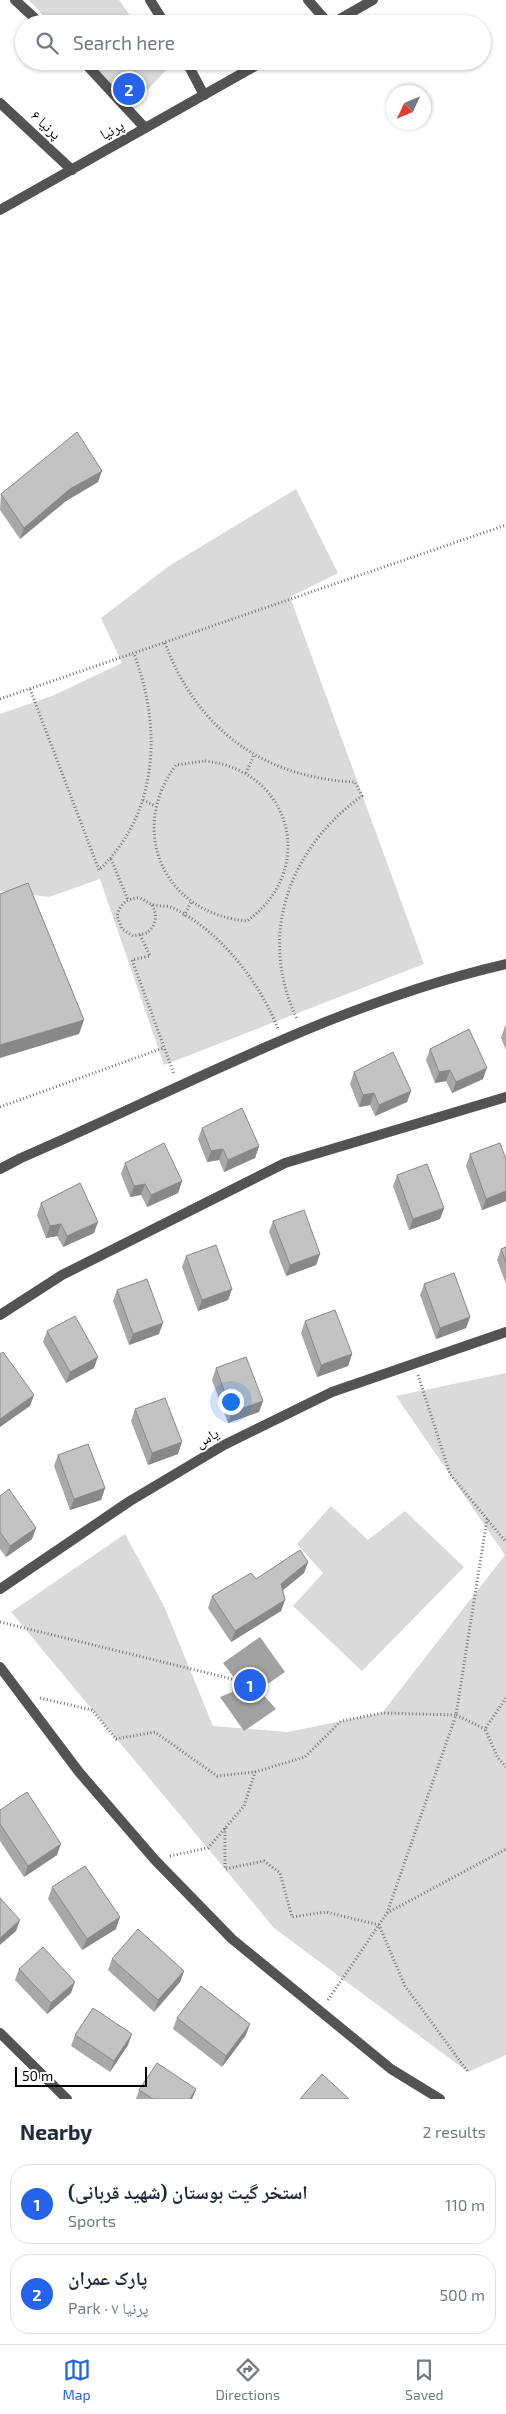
<!DOCTYPE html>
<meta charset="utf-8">
<style>
:root{--surface:#fff;--page:#f6f6f7;--text:#1f2937;--muted:#747a83;--line:#e0e1e3;--accent:#2563eb}
body{margin:0;font-family:"Exo 2","Noto Naskh Arabic",sans-serif;background:var(--page);color:var(--text)}
.compass{position:absolute;left:386px;top:85px;width:45px;height:45px;border-radius:50%;background:var(--surface);box-shadow:0 1px 4px #0004;rotate:226deg}
.scale{position:absolute;left:15px;bottom:12px;width:132px;box-sizing:border-box;padding-left:5px;border:2px solid #000;border-top:0;font-size:14px;line-height:18px;white-space:nowrap;color:#000;-webkit-text-stroke:4px #fff;paint-order:stroke}
.you{position:absolute;left:230px;top:1401px;width:18px;height:18px;margin:-12px;border:4px solid #fff;border-radius:50%;background:#1a73e8;box-shadow:0 0 0 8px #1a73e833}
.badge{display:grid;place-items:center;width:32px;height:32px;border-radius:50%;background:var(--accent);color:#fff;font-size:16px;font-weight:700}
.pin{position:absolute;translate:-50% -50%;border:2px solid #fff;box-shadow:0 1px 5px #0006}
.list{margin:0;padding:0;list-style:none}
h2{display:flex;justify-content:space-between;align-items:center;height:65px;margin:0;padding:0 20px;font-size:21px}
h2 small{font-size:16px;font-weight:400;color:var(--muted)}
.list li{display:grid;grid-template-columns:32px 1fr auto;gap:15px;align-items:center;box-sizing:border-box;height:80px;margin:0 10px 10px;padding:0 10px;border:1px solid var(--line);border-radius:20px}
.list b{display:block;font-size:19px;white-space:nowrap}
.list p{margin:0;font-size:16px;white-space:nowrap;color:var(--muted)}
.list em{font-size:16px;font-style:normal;color:var(--muted)}
.icon{flex:none;width:28px;height:28px;fill:none;stroke:currentColor;stroke-width:2;stroke-linecap:round;stroke-linejoin:round}
.map{position:relative;flex:none;width:506px;height:2099px;overflow:hidden}
.search{position:absolute;background:var(--surface);box-shadow:0 1px 4px #0004;left:15px;right:15px;top:15px;height:55px;display:flex;align-items:center;gap:12px;box-sizing:border-box;padding:0 18px;border-radius:28px;color:var(--muted);font-size:19px}
.sheet{height:245px;background:var(--surface)}
nav{display:flex;justify-content:space-around;align-items:center;box-sizing:border-box;height:70px;border-top:1px solid var(--line);background:var(--surface);font-size:14px;color:var(--muted)}
nav a{display:grid;justify-items:center;gap:2px}
nav .on{color:var(--accent)}
.map>svg:first-child{display:block}
.green{fill:#dadada}
.water{fill:#a1a1a1}
.lines{fill:none;stroke-linecap:round;stroke-linejoin:round}
.path{stroke:#757575;stroke-width:3;stroke-dasharray:1 2.5;stroke-linecap:butt}
.minor{stroke:#535353;stroke-width:10}
.tertiary{stroke:#535353;stroke-width:10}
.wall{fill:#a8a8a8}
.shaded-wall{fill:#888}
.building{fill:#c3c3c3;stroke:#888}
.labels{text-anchor:middle;stroke-width:4;stroke-linejoin:round;paint-order:stroke}
.street-label{font-size:15px;fill:#000;stroke:#fff}
</style>
<div class="map">
<svg width="506" height="2099" viewBox="0 0 506 2099">
<rect width="100%" height="100%" fill="#fff"/>
<path class="green" d="M 29,0 L 119,0 L 136,24 L 51,24 Z
M 85,61 L 162,61 L 167,69 L 129,110 Z
M 296,489 L 338,573 L 290,597 L 424,964 L 164,1065 L 100,879 L 49,897 L 0,891 L 0,714 L 52,696 L 122,663 L 101,618 L 169,566 Z
M 506,1373 L 506,2055 L 468,2072 L 274,1928 L 11,1612 L 125,1534 L 164,1606 L 213,1726 L 287,1732 L 382,1713 L 505,1555 L 396,1396 Z
M 331,1506 L 368,1540 L 405,1511 L 464,1567 L 362,1671 L 293,1606 L 323,1573 L 297,1544 Z"/>
<path class="water" d="M 260,1637 L 285,1672 L 259,1690 L 276,1709 L 244,1731 L 220,1697 L 232,1692 L 236,1680 L 223,1663 Z"/>
<g class="lines">
<path class="path" d="M 165,643 C 197,729 263,778 355,782 L 362,796 C 289,848 257,936 297,1019
M 30,689 L 99,870 C 159,813 162,727 134,654
M 0,699 L 506,525
M 205,761 C 292,770 318,870 247,921 C 164,914 127,831 176,765 Z
M 246,773 L 254,755
M 143,800 L 155,806
M 111,859 L 128,900
M 152,905 C 158,916 156,925 147,933 L 133,936 L 122,929 L 117,916 C 120,904 127,898 140,898 C 145,900 149,904 154,905 C 160,907 167,905 173,908 C 219,930 260,982 278,1029
M 184,916 L 191,902
M 140,935 L 150,956 L 132,960 L 174,1074
M 0,1107 L 163,1048
M 418,1375 L 450,1474 L 506,1542
M 0,1622 L 236,1680
M 40,1698 L 92,1710 L 116,1739 L 155,1732 L 217,1776 L 255,1772 L 305,1757 L 341,1721 L 382,1713 L 456,1715 L 487,1519
M 506,1698 L 485,1729 L 498,1758 L 506,1767
M 225,1828 L 225,1869 L 264,1861 L 280,1873 L 292,1917 L 326,1912 L 379,1925 L 405,1986 L 468,2072
M 170,1856 L 208,1848 L 244,1806 L 255,1772
M 387,1913 L 506,1849
M 328,2000 L 387,1913 L 456,1715 L 485,1729"/>
<path class="minor" d="M 15,0 L 41,24
M 150,0 L 165,24
M 308,0 L 329,24
M 83,61 L 145,128
M 186,61 L 204,95
M 0,103 L 72,170
M 0,1169 L 21,1158 C 181,1089 335,1003 506,964
M 0,1315 L 62,1275 L 285,1163 L 506,1097
M 0,1589 L 130,1501 L 224,1445 L 332,1392 L 506,1332
M 0,1667 L 79,1772 L 155,1860 L 232,1939 L 391,2069 L 440,2099
M 0,2033 L 67,2099"/>
<path class="tertiary" d="M 331,24 L 373,0
M 0,210 L 264,61"/>
</g>
<path class="wall" d="M 98,482 L 66,501 L 20,539 L 0,510 L 1,494 Z
M 505,1026 L 506,1026 L 506,1050 L 501,1038 Z
M 430,1049 L 483,1079 L 452,1093 L 446,1081 L 435,1083 L 426,1060 Z
M 354,1072 L 411,1091 L 407,1102 L 375,1116 L 370,1105 L 359,1107 L 350,1084 Z
M 202,1128 L 259,1146 L 255,1158 L 224,1172 L 219,1160 L 207,1162 L 198,1139 Z
M 470,1154 L 506,1159 L 506,1201 L 482,1210 L 466,1166 Z
M 125,1163 L 182,1181 L 178,1193 L 147,1207 L 141,1195 L 130,1197 L 121,1174 Z
M 397,1175 L 444,1208 L 440,1219 L 409,1230 L 393,1186 Z
M 41,1203 L 94,1233 L 63,1247 L 57,1236 L 46,1238 L 37,1215 Z
M 273,1221 L 320,1254 L 316,1265 L 286,1276 L 269,1232 Z
M 506,1247 L 506,1284 L 497,1260 L 501,1249 Z
M 186,1256 L 232,1289 L 228,1300 L 198,1311 L 182,1267 Z
M 424,1284 L 470,1317 L 466,1328 L 436,1339 L 420,1295 Z
M 117,1290 L 159,1334 L 129,1345 L 113,1301 Z
M 305,1321 L 352,1354 L 348,1366 L 317,1377 L 301,1333 Z
M 47,1331 L 94,1368 L 66,1383 L 43,1342 Z
M 216,1368 L 263,1401 L 259,1412 L 228,1423 L 212,1380 Z
M 135,1409 L 178,1454 L 148,1465 L 131,1421 Z
M 58,1455 L 105,1488 L 101,1500 L 70,1510 L 54,1466 Z
M 0,1496 L 36,1528 L 32,1539 L 6,1557 L 0,1549 Z
M 308,1562 L 304,1573 L 283,1590 L 285,1600 L 281,1611 L 231,1642 L 208,1608 L 212,1596 L 256,1579 Z
M 0,1810 L 57,1855 L 24,1877 L 0,1841 Z
M 52,1887 L 116,1929 L 82,1950 L 48,1899 Z
M 112,1959 L 184,1971 L 180,1982 L 154,2012 L 108,1970 Z
M 19,1969 L 71,1993 L 47,2014 L 15,1980 Z
M 177,2018 L 246,2035 L 222,2067 L 173,2029 Z
M 75,2035 L 128,2045 L 110,2072 L 71,2046 Z
M 196,2089 L 192,2099 L 136,2099 L 139,2090 Z"/>
<path class="shaded-wall" d="M 102,471 L 98,482 L 66,501 L 20,539 L 24,528 L 70,489 Z
M 84,1020 L 79,1034 L 0,1058 L 0,1045 Z
M 487,1068 L 483,1079 L 452,1093 L 456,1082 Z
M 450,1070 L 446,1081 L 435,1083 L 439,1072 Z
M 411,1091 L 407,1102 L 375,1116 L 379,1105 Z
M 374,1093 L 370,1105 L 359,1107 L 363,1095 Z
M 259,1146 L 255,1158 L 224,1172 L 228,1160 Z
M 223,1149 L 219,1160 L 207,1162 L 211,1151 Z
M 182,1181 L 178,1193 L 147,1207 L 151,1195 Z
M 145,1184 L 141,1195 L 130,1197 L 134,1186 Z
M 506,1191 L 506,1201 L 482,1210 L 486,1199 Z
M 444,1208 L 440,1219 L 409,1230 L 413,1219 Z
M 98,1222 L 94,1233 L 63,1247 L 67,1236 Z
M 61,1224 L 57,1236 L 46,1238 L 50,1226 Z
M 320,1254 L 316,1265 L 286,1276 L 290,1265 Z
M 232,1289 L 228,1300 L 198,1311 L 202,1300 Z
M 470,1317 L 466,1328 L 436,1339 L 440,1328 Z
M 163,1323 L 159,1334 L 129,1345 L 133,1334 Z
M 352,1354 L 348,1366 L 317,1377 L 321,1365 Z
M 98,1357 L 94,1368 L 66,1383 L 70,1372 Z
M 34,1395 L 30,1406 L 0,1427 L 0,1419 Z
M 263,1401 L 259,1412 L 228,1423 L 232,1412 Z
M 182,1442 L 178,1454 L 148,1465 L 152,1453 Z
M 105,1488 L 101,1500 L 70,1510 L 74,1499 Z
M 36,1528 L 32,1539 L 6,1557 L 10,1546 Z
M 308,1562 L 304,1573 L 277,1595 L 281,1584 Z
M 285,1600 L 281,1611 L 231,1642 L 235,1631 Z
M 61,1844 L 57,1855 L 24,1877 L 28,1866 Z
M 120,1917 L 116,1929 L 82,1950 L 87,1939 Z
M 20,1920 L 16,1931 L 0,1945 L 0,1938 Z
M 184,1971 L 180,1982 L 154,2012 L 158,2000 Z
M 75,1982 L 71,1993 L 47,2014 L 51,2003 Z
M 250,2024 L 246,2035 L 222,2067 L 226,2056 Z
M 132,2034 L 128,2045 L 110,2072 L 114,2061 Z
M 196,2089 L 192,2099 L 190,2099 Z"/>
<path class="building" d="M 77,432 L 102,471 L 70,489 L 24,528 L 1,494 Z
M 28,883 L 84,1020 L 0,1045 L 0,894 Z
M 469,1029 L 487,1068 L 456,1082 L 450,1070 L 439,1072 L 430,1049 Z
M 393,1052 L 411,1091 L 379,1105 L 374,1093 L 363,1095 L 354,1072 Z
M 242,1108 L 259,1146 L 228,1160 L 223,1149 L 211,1151 L 202,1128 Z
M 164,1143 L 182,1181 L 151,1195 L 145,1184 L 134,1186 L 125,1163 Z
M 500,1143 L 506,1159 L 506,1191 L 486,1199 L 470,1154 Z
M 427,1164 L 444,1208 L 413,1219 L 397,1175 Z
M 80,1183 L 98,1222 L 67,1236 L 61,1224 L 50,1226 L 41,1203 Z
M 304,1210 L 320,1254 L 290,1265 L 273,1221 Z
M 216,1245 L 232,1289 L 202,1300 L 186,1256 Z
M 506,1247 L 506,1262 L 501,1249 Z
M 454,1273 L 470,1317 L 440,1328 L 424,1284 Z
M 147,1279 L 163,1323 L 133,1334 L 117,1290 Z
M 335,1310 L 352,1354 L 321,1365 L 305,1321 Z
M 75,1316 L 98,1357 L 70,1372 L 47,1331 Z
M 3,1352 L 34,1395 L 0,1419 L 0,1354 Z
M 246,1357 L 263,1401 L 232,1412 L 216,1368 Z
M 165,1398 L 182,1442 L 152,1453 L 135,1409 Z
M 88,1444 L 105,1488 L 74,1499 L 58,1455 Z
M 9,1489 L 36,1528 L 10,1546 L 0,1532 L 0,1496 Z
M 300,1550 L 308,1562 L 281,1584 L 285,1600 L 235,1631 L 212,1596 L 251,1573 L 256,1579 Z
M 27,1792 L 61,1844 L 28,1866 L 0,1824 L 0,1810 Z
M 85,1866 L 120,1917 L 87,1939 L 52,1887 Z
M 0,1898 L 20,1920 L 0,1938 Z
M 138,1929 L 184,1971 L 158,2000 L 112,1959 Z
M 43,1947 L 75,1982 L 51,2003 L 19,1969 Z
M 201,1986 L 250,2024 L 226,2056 L 177,2018 Z
M 93,2008 L 132,2034 L 114,2061 L 75,2035 Z
M 157,2063 L 196,2089 L 190,2099 L 153,2099 L 139,2090 Z
M 322,2074 L 349,2099 L 300,2099 Z"/>
<g class="labels">
<g class="street-label">
<text transform="translate(46 125) rotate(43)" y="5">پرنیا ۶</text>
<text transform="translate(112 130) rotate(-29)" y="5">پرنیا</text>
<text transform="translate(207 1438) rotate(-30)" y="5">یاس</text>
</g>
</g>
</svg>
<svg class="compass" viewBox="-18 -18 36 36"><path d="M0-13l5 13h-10z" fill="#e53935"/><path d="M0 13l5-13h-10z" fill="#747a83"/></svg>
<div class="scale">50 m</div>
<div class="you"></div>
<div class="pin badge" style="left:250px;top:1685px">1</div>
<div class="pin badge" style="left:129px;top:89px">2</div>
<div class="search"><svg class="icon" aria-label="search" viewBox="0 0 24 24"><circle cx="10" cy="10" r="6"/><path d="M15 15l6 6"/></svg>Search here</div>
</div>
<section class="sheet">
<h2>Nearby<small>2 results</small></h2>
<ul class="list">
<li><span class="badge">1</span><div><b>استخر گیت بوستان (شهید قربانی)</b><p>Sports</p></div><em>110 m</em></li>
<li><span class="badge">2</span><div><b>پارک عمران</b><p>Park · پرنیا ۷</p></div><em>500 m</em></li>
</ul>
</section>
<nav>
<a class="on"><svg class="icon" aria-label="map" viewBox="0 0 24 24"><path d="M3 6l6-2 6 2 6-2v14l-6 2-6-2-6 2zM9 4v14M15 6v14"/></svg>Map</a>
<a><svg class="icon" aria-label="directions" viewBox="0 0 24 24"><path d="M12 3l9 9-9 9-9-9zM9 14v-3h6M13 9l2 2-2 2"/></svg>Directions</a>
<a><svg class="icon" aria-label="saved" viewBox="0 0 24 24"><path d="M7 4h10v16l-5-4-5 4z"/></svg>Saved</a>
</nav>
